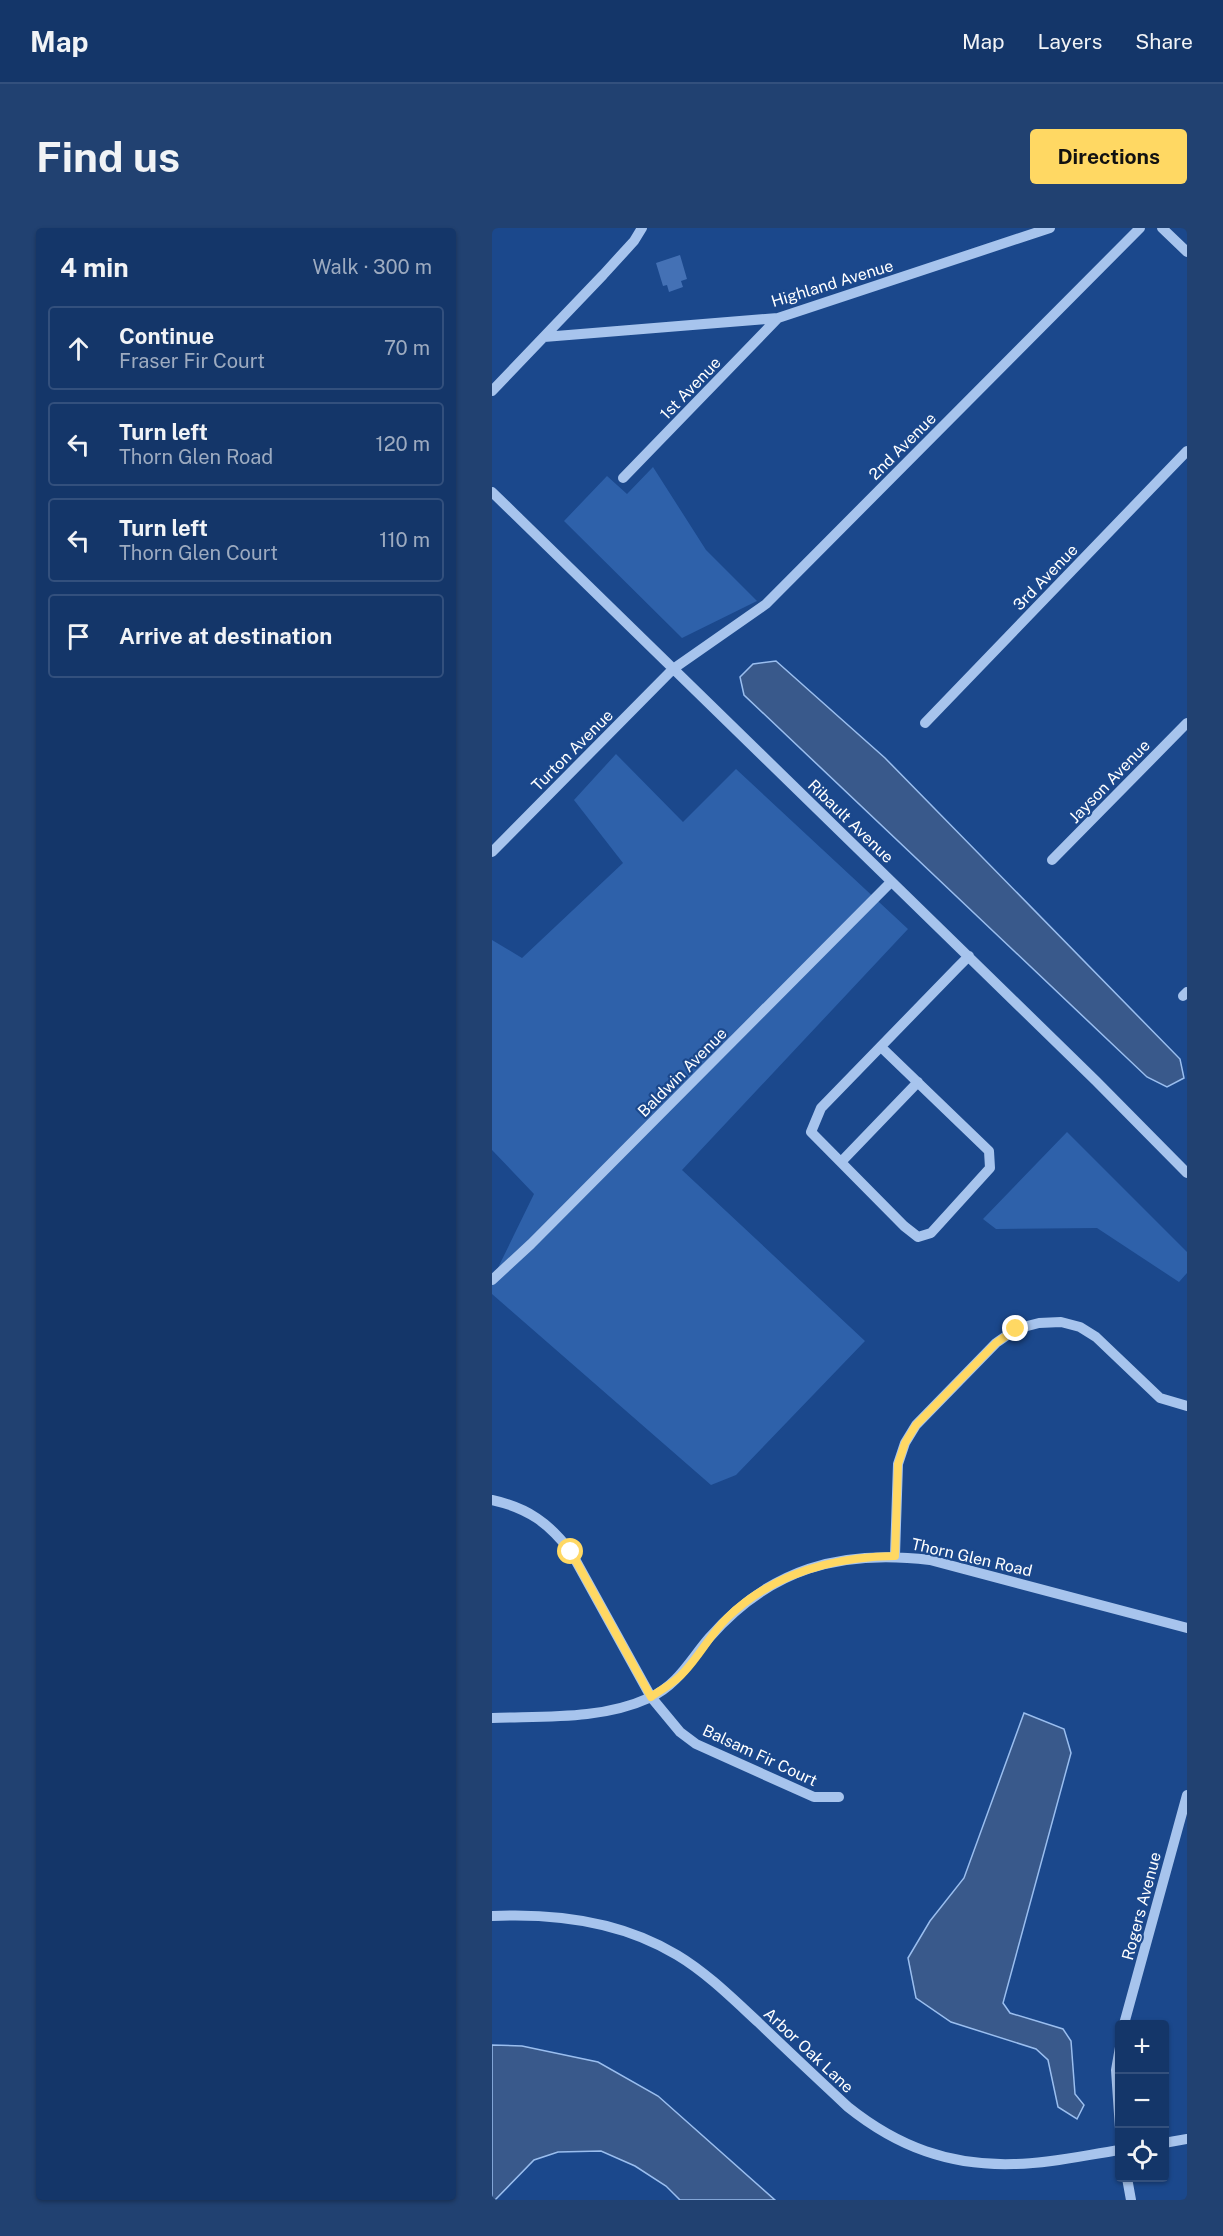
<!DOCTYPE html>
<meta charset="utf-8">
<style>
:root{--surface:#143669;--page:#214171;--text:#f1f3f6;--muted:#9dabc0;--line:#33507d;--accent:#ffd863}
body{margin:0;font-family:"Public Sans",sans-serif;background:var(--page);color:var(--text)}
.controls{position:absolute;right:18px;bottom:18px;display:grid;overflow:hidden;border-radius:6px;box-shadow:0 2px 4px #0004}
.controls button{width:54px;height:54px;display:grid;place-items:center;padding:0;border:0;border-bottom:2px solid var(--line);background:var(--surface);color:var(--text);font:30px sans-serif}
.stop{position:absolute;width:18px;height:18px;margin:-14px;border:4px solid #ffd863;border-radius:50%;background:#fff}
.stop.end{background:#ffd863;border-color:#fff;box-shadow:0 2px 6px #0008}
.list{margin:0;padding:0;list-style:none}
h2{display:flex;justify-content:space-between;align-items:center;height:78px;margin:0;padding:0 24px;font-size:26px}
h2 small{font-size:20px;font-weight:400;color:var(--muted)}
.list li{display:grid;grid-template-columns:39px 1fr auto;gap:18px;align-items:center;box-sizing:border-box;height:84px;margin:0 12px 12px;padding:0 12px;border:2px solid var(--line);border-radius:6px}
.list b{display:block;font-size:22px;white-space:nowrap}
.list p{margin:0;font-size:20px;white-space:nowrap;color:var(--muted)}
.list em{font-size:20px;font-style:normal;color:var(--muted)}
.icon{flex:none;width:33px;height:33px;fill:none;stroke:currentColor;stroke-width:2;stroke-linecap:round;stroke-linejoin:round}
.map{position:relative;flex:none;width:695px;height:1972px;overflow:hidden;border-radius:6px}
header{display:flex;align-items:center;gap:36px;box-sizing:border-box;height:84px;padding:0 30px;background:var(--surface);border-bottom:2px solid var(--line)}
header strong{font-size:28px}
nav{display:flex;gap:33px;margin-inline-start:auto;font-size:21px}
.intro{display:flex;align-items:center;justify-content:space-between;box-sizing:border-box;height:144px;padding:0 36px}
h1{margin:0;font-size:42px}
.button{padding:15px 27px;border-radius:6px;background:var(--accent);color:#111;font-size:21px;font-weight:700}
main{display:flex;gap:36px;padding:0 36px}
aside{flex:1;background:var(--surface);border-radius:6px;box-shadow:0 2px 4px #0004}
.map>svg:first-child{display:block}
.green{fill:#2e61aa}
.water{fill:#39598b;stroke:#9abeef;stroke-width:1.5}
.building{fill:#4471b5}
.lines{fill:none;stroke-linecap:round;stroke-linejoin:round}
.minor{stroke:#a7c4ed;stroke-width:10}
.route{stroke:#ffd863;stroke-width:8}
.labels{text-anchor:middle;stroke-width:4.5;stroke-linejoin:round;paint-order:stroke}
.street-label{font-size:16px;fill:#fff;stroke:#1b488c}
</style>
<header>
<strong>Map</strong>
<nav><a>Map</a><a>Layers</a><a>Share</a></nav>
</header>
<div class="intro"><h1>Find us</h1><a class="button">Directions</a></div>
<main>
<aside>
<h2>4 min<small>Walk · 300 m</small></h2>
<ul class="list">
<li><svg class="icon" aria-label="ahead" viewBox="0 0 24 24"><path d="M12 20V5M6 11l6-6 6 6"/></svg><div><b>Continue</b><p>Fraser Fir Court</p></div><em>70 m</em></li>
<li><svg class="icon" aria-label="left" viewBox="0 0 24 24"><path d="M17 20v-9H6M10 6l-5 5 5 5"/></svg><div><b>Turn left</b><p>Thorn Glen Road</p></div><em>120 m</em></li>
<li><svg class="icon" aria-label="left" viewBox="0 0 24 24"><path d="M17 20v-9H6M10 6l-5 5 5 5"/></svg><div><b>Turn left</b><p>Thorn Glen Court</p></div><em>110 m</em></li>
<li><svg class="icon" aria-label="arrive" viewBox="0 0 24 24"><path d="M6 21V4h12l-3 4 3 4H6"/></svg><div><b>Arrive at destination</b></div></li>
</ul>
</aside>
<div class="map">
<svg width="695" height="1972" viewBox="0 0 695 1972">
<rect width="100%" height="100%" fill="#1b488c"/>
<path class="green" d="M 161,239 L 214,322 L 265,373 L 190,410 L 72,293 L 115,248 L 135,266 Z
M 124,526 L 191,594 L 244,541 L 416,701 L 190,942 L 373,1113 L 244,1247 L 219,1257 L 0,1066 L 0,1052 L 42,966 L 0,922 L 0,712 L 30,730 L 131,635 L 82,572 Z
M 575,904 L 695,1024 L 695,1045 L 687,1054 L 605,1000 L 504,1001 L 491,991 Z"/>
<path class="water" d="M 284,433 L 393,530 L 688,831 L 692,850 L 675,859 L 655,849 L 252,467 L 248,449 L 261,436 Z
M 532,1485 L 572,1501 L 579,1525 L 511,1775 L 518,1785 L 571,1801 L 579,1813 L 583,1866 L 592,1877 L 585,1891 L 566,1879 L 556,1832 L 544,1821 L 459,1794 L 424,1770 L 416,1730 L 438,1693 L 472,1650 Z
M 0,1817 L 30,1818 L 106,1834 L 166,1868 L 283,1972 L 188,1972 L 174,1958 L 143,1938 L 109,1923 L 66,1924 L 42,1932 L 3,1972 L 0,1972 Z"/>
<path class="building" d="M 188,27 L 195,51 L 189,53 L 191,59 L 177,64 L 175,57 L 171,58 L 164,35 Z"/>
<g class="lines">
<path class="minor" d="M 670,0 L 695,24
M 52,109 L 286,90 L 558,0
M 0,163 L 111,47 L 142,13 L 150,0
M 131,250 L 286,90
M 0,264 L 604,853 L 695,945
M 433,495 L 695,223
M 0,624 L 181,441 L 274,376 L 648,0
M 560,632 L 695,495
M 691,768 L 695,764
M 389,819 L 497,923 L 498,940 L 439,1005 L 426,1009 L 412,998 L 319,904 L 329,880 L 466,739 L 477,728
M 349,934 L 426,854
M 0,1052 L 39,1016 L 399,654
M 0,1272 C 36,1280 57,1295 79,1324 L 159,1469 L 188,1504 L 204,1516 L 322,1569 L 347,1569
M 403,1327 L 406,1236 L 413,1215 L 424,1197 L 504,1115 L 524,1101 L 547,1095 L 569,1094 L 588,1099 L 604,1109 L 668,1170 L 695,1178
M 0,1490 C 52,1488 109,1492 157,1470 C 186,1457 198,1432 217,1410 C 278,1340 349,1321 438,1332 L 695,1400
M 0,1688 C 64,1685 129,1693 185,1727 C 215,1745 241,1771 266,1794 C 296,1823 326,1851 356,1879 C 406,1919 458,1938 522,1936 C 556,1936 594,1927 628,1922
M 632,1796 L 695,1567
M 628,1819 L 624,1842 L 628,1901
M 672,1915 L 695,1911
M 635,1950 L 639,1972"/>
</g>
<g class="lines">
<path class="route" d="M 79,1324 L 159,1469 C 170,1461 184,1454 192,1444 C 208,1427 218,1407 235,1390 C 280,1346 341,1329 403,1328 L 406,1236 L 413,1215 L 424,1197 L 504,1115 L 524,1101"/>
</g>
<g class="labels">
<g class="street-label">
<text transform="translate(340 55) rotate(-17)" y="6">Highland Avenue</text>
<text transform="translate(198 160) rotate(-46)" y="6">1st Avenue</text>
<text transform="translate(410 218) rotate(-45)" y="6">2nd Avenue</text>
<text transform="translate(553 349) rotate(-46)" y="6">3rd Avenue</text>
<text transform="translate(80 522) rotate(-45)" y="6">Turton Avenue</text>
<text transform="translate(617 553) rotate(-46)" y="6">Jayson Avenue</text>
<text transform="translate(359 593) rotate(44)" y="6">Ribault Avenue</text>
<text transform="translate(190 844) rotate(-45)" y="6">Baldwin Avenue</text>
<text transform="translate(480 1329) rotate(13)" y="6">Thorn Glen Road</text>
<text transform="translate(268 1527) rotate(25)" y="6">Balsam Fir Court</text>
<text transform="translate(649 1678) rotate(-75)" y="6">Rogers Avenue</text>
<text transform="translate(317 1822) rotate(43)" y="6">Arbor Oak Lane</text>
</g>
</g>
</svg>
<div class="controls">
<button>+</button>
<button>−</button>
<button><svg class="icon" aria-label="locate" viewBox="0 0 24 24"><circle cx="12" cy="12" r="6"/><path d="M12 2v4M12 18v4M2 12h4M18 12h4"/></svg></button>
</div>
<div class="stop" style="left:79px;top:1324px"></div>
<div class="stop end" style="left:524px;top:1101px"></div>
</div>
</main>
